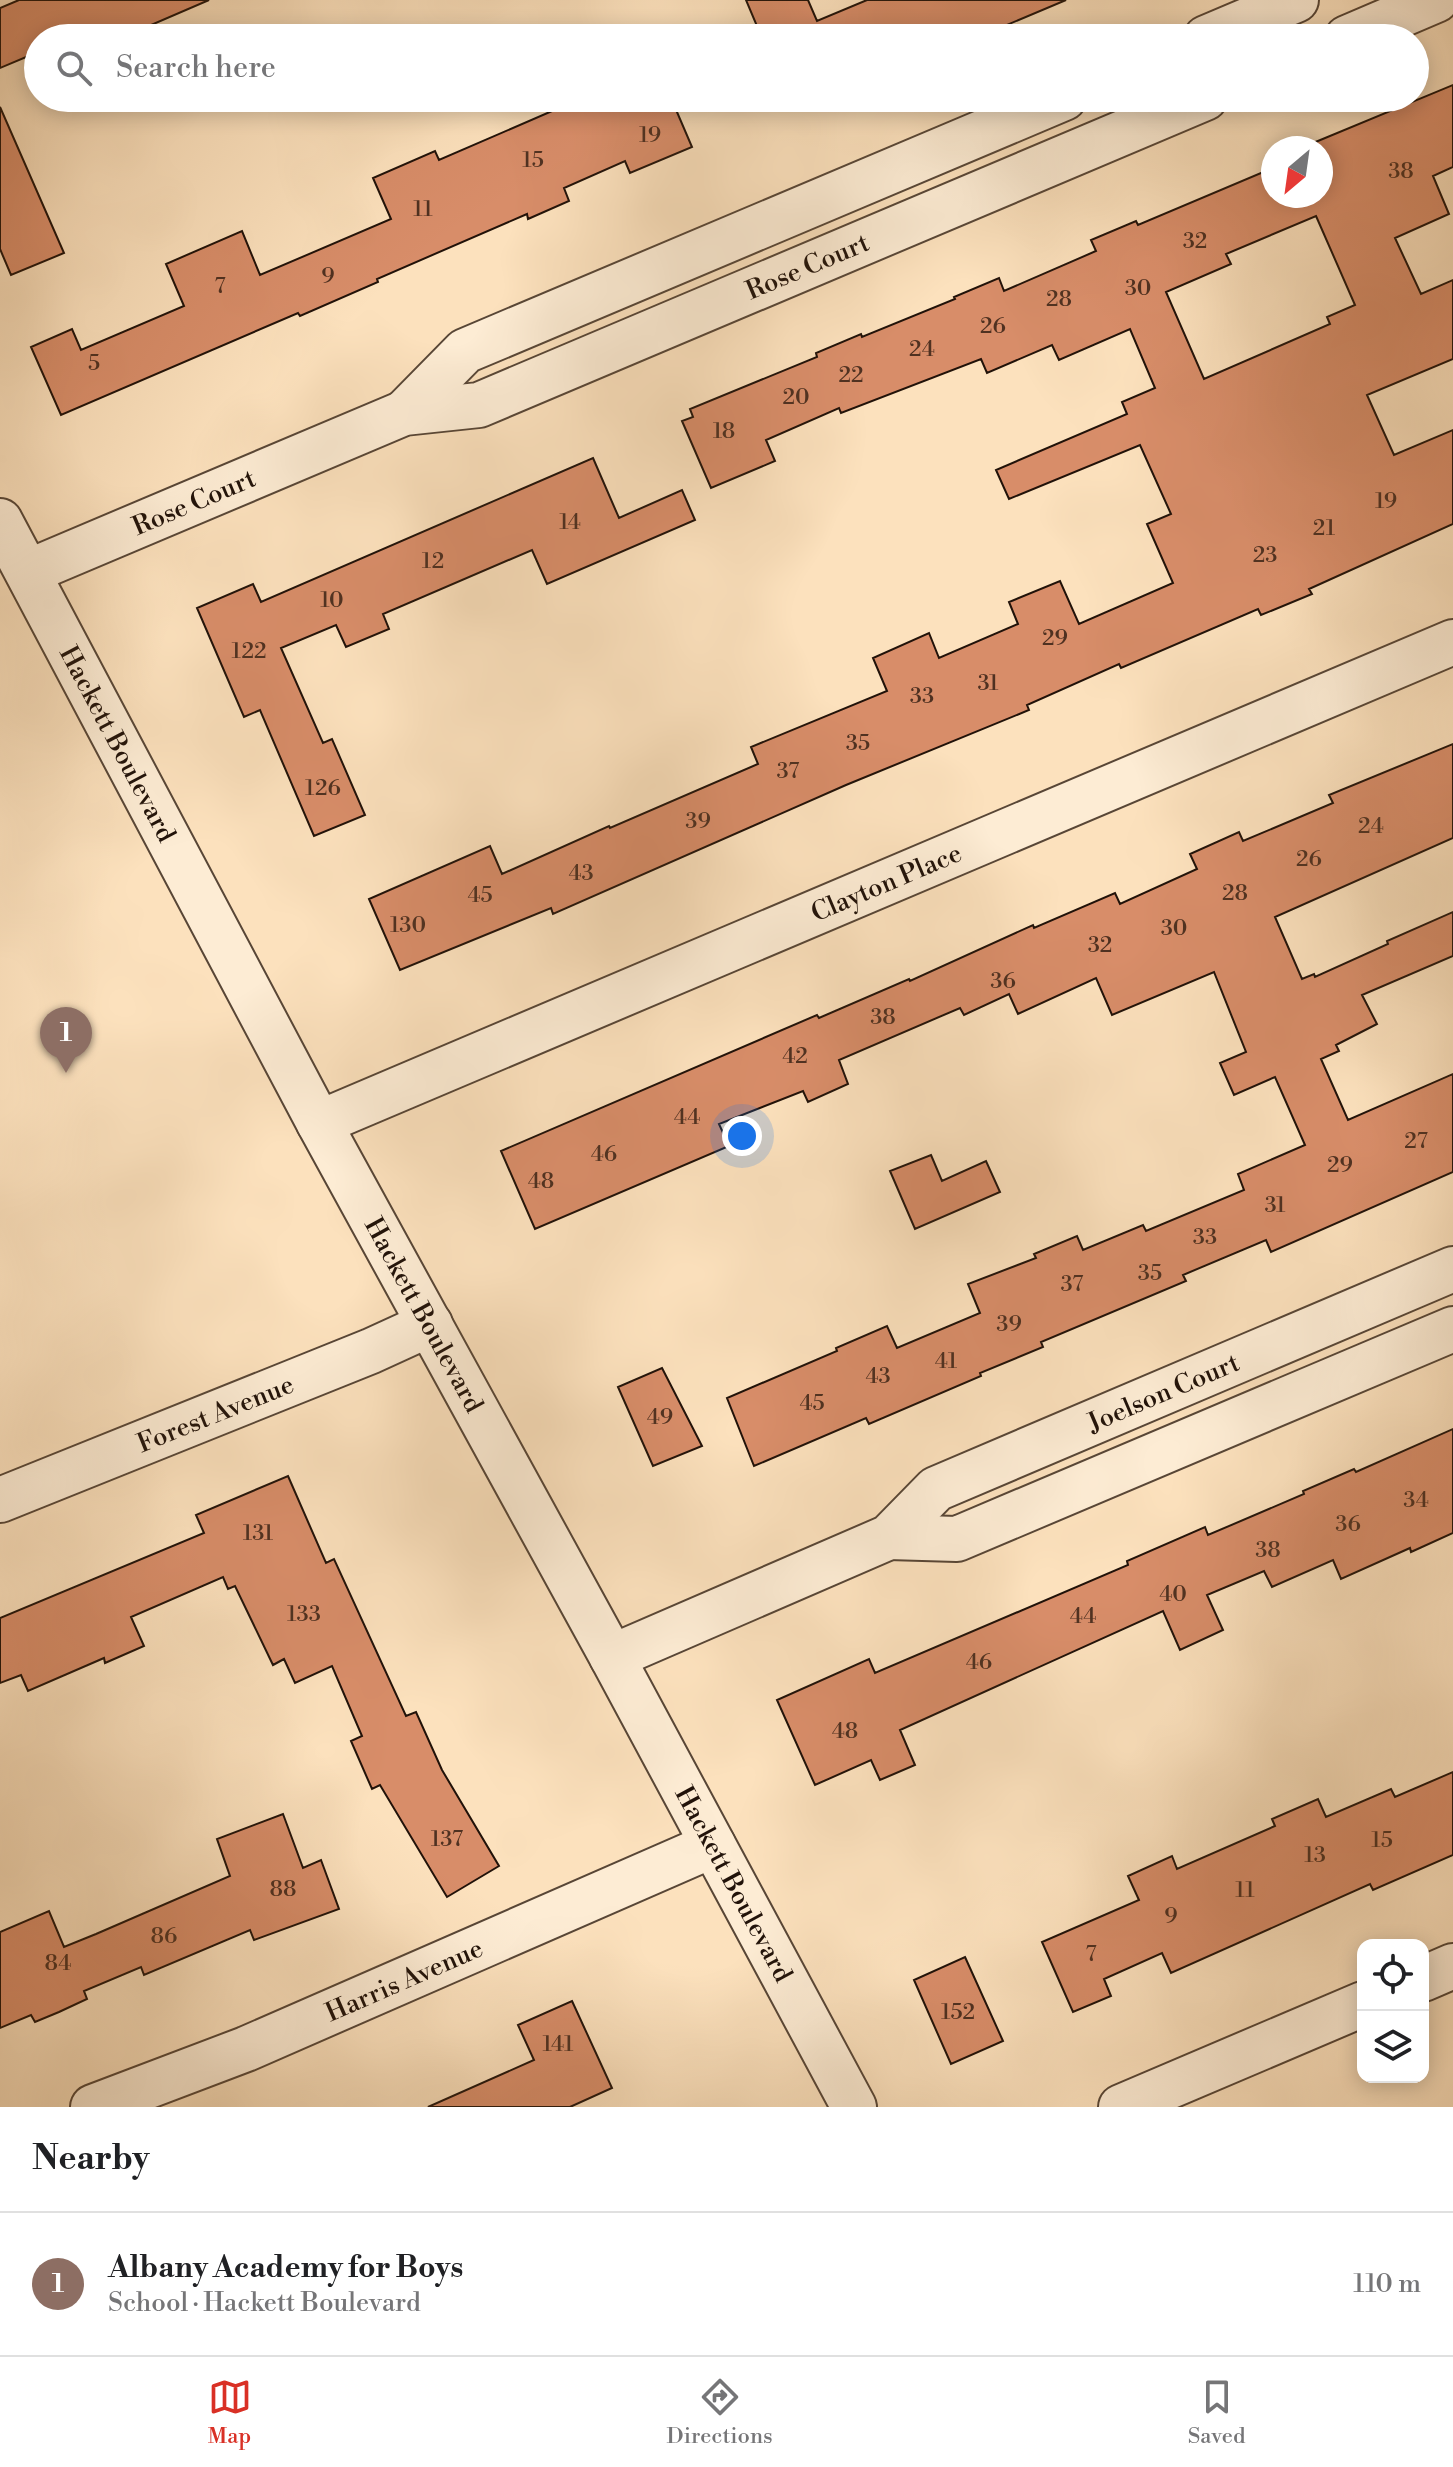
<!DOCTYPE html>
<meta charset="utf-8">
<style>
:root{--surface:#fff;--page:#f2f2f2;--text:#202124;--muted:#757577;--line:#e0e0e0;--accent:#d93025}
body{margin:0;font-family:"Libre Bodoni",serif;background:var(--page);color:var(--text)}
.controls{position:absolute;right:24px;bottom:24px;display:grid;overflow:hidden;border-radius:16px;box-shadow:0 4px 20px #0003}
.controls button{width:72px;height:72px;display:grid;place-items:center;padding:0;border:0;border-bottom:2px solid var(--line);background:var(--surface);color:var(--text);font:40px sans-serif}
.compass{position:absolute;left:1261px;top:136px;width:72px;height:72px;border-radius:50%;background:var(--surface);box-shadow:0 4px 20px #0003;rotate:209deg}
.you{position:absolute;left:742px;top:1136px;width:28px;height:28px;margin:-20px;border:6px solid #fff;border-radius:50%;background:#1a73e8;box-shadow:0 0 0 12px #1a73e833}
.badge{display:grid;place-items:center;width:52px;height:52px;border-radius:50%;background:var(--accent);color:#fff;font-size:26px;font-weight:700}
.pin{position:absolute;translate:-50% -66px;filter:drop-shadow(0 2px 4px #0008)}
.pin::after{content:'';position:absolute;top:42px;width:28px;height:24px;background:inherit;clip-path:polygon(0 0,100% 0,50% 100%)}
.list{margin:0;padding:0;list-style:none}
h2{display:flex;justify-content:space-between;align-items:center;height:104px;margin:0;padding:0 32px;font-size:34px}
h2 small{font-size:26px;font-weight:400;color:var(--muted)}
.list li{display:grid;grid-template-columns:52px 1fr auto;gap:24px;align-items:center;box-sizing:border-box;height:144px;padding:0 32px;border-top:2px solid var(--line)}
.list b{display:block;font-size:30px;white-space:nowrap}
.list p{margin:0;font-size:26px;white-space:nowrap;color:var(--muted)}
.list em{font-size:26px;font-style:normal;color:var(--muted)}
.icon{flex:none;width:44px;height:44px;fill:none;stroke:currentColor;stroke-width:2;stroke-linecap:round;stroke-linejoin:round}
.map{position:relative;flex:none;width:1453px;height:2107px;overflow:hidden}
.search{position:absolute;background:var(--surface);box-shadow:0 4px 20px #0003;left:24px;right:24px;top:24px;height:88px;display:flex;align-items:center;gap:20px;box-sizing:border-box;padding:0 28px;border-radius:44px;color:var(--muted);font-size:30px}
.sheet{height:248px;background:var(--surface)}
nav{display:flex;justify-content:space-around;align-items:center;box-sizing:border-box;height:112px;border-top:2px solid var(--line);background:var(--surface);font-size:22px;color:var(--muted)}
nav a{display:grid;justify-items:center;gap:4px}
nav .on{color:var(--accent)}
.map>svg:first-child{display:block}
.building{fill:#d88d69;stroke:#211209;stroke-width:2;fill-rule:evenodd}
.lines{fill:none;stroke-linecap:round;stroke-linejoin:round}
.minor-casing{stroke:#584636;stroke-width:48}
.minor{stroke:#fdecd4;stroke-width:44}
.labels{text-anchor:middle;stroke-width:6;stroke-linejoin:round;paint-order:stroke}
.number-label{font-size:22px;fill:#4f3121}
.street-label{font-size:26px;fill:#211209;stroke:#fdecd4}
</style>
<div class="map">
<svg width="1453" height="2107" viewBox="0 0 1453 2107">
<rect width="100%" height="100%" fill="#fce1bd"/>
<filter id="stains"><feTurbulence type="fractalNoise" baseFrequency=".0025" numOctaves="4"/><feColorMatrix values="0 0 0 0 .2 0 0 0 0 .09 0 0 0 0 .02 0 0 0 .5 -.17"/></filter>
<radialGradient id="worn" r=".72"><stop offset=".6" stop-color="#630" stop-opacity="0"/><stop offset="1" stop-color="#630" stop-opacity=".3"/></radialGradient>
<path class="building" d="M 19,0 L 209,0 L 121,38 L 38,38 L 38,52 L 0,68 L 0,8 Z
M 746,0 L 808,0 L 817,21 L 867,0 L 1066,0 L 976,38 L 762,38 Z
M 1453,85 L 1453,167 L 1433,176 L 1449,214 L 1395,238 L 1421,294 L 1453,280 L 1453,359 L 1367,395 L 1394,455 L 1453,430 L 1453,524 L 1309,589 L 1312,594 L 1261,615 L 1258,609 L 1121,668 L 1119,664 L 1027,705 L 1029,710 L 846,785 L 553,914 L 551,908 L 400,970 L 369,899 L 490,846 L 502,874 L 609,826 L 610,828 L 758,764 L 751,747 L 887,691 L 873,658 L 929,633 L 939,658 L 1018,624 L 1009,602 L 1060,581 L 1079,624 L 1173,583 L 1147,524 L 1171,514 L 1140,445 L 1009,499 L 996,470 L 1127,414 L 1122,402 L 1155,388 L 1130,329 L 1059,360 L 1052,345 L 987,373 L 981,359 L 841,413 L 839,408 L 766,440 L 775,461 L 711,488 L 682,421 L 693,417 L 690,409 L 817,357 L 816,353 L 861,334 L 862,337 L 955,299 L 954,297 L 999,278 L 1004,291 L 1096,251 L 1091,240 L 1136,221 L 1138,225 L 1273,168 L 1273,196 L 1321,196 L 1321,148 L 1301,148 ZM 1316,216 L 1355,305 L 1327,317 L 1330,324 L 1204,379 L 1166,292 L 1231,264 L 1226,254 Z
M 582,98 L 671,98 L 692,147 L 630,173 L 625,161 L 564,188 L 569,201 L 528,219 L 527,214 L 377,279 L 378,282 L 300,316 L 298,313 L 61,415 L 31,347 L 72,329 L 81,350 L 184,306 L 166,264 L 242,231 L 260,275 L 391,219 L 373,178 L 435,151 L 439,160 Z
M 0,107 L 64,253 L 11,275 L 0,249 Z
M 593,458 L 619,518 L 682,490 L 695,520 L 547,584 L 532,550 L 383,614 L 389,629 L 346,647 L 336,625 L 281,648 L 323,743 L 332,739 L 365,815 L 314,836 L 260,710 L 244,717 L 197,608 L 253,584 L 261,602 Z
M 1453,744 L 1453,838 L 1275,917 L 1302,979 L 1314,974 L 1315,977 L 1388,944 L 1387,941 L 1453,912 L 1453,956 L 1362,995 L 1377,1024 L 1336,1045 L 1339,1051 L 1321,1059 L 1348,1120 L 1453,1074 L 1453,1172 L 1271,1252 L 1266,1240 L 1183,1275 L 1186,1281 L 1041,1342 L 1043,1347 L 980,1373 L 981,1376 L 869,1424 L 866,1418 L 754,1466 L 727,1398 L 837,1351 L 836,1348 L 887,1326 L 897,1348 L 980,1313 L 968,1284 L 1036,1258 L 1034,1254 L 1077,1236 L 1083,1250 L 1143,1225 L 1146,1231 L 1244,1190 L 1238,1174 L 1305,1145 L 1275,1077 L 1234,1095 L 1220,1063 L 1246,1052 L 1214,972 L 1112,1015 L 1096,978 L 1018,1014 L 1009,994 L 964,1015 L 960,1008 L 839,1060 L 848,1084 L 808,1102 L 803,1091 L 719,1124 L 729,1146 L 535,1229 L 501,1151 L 817,1015 L 819,1018 L 909,979 L 910,981 L 1033,925 L 1034,928 L 1115,893 L 1120,904 L 1197,869 L 1190,854 L 1239,832 L 1243,841 L 1333,803 L 1329,795 Z
M 931,1155 L 942,1181 L 986,1161 L 1000,1192 L 915,1229 L 890,1171 Z
M 662,1368 L 702,1446 L 653,1466 L 618,1387 Z
M 1453,1429 L 1453,1533 L 1411,1552 L 1410,1548 L 1341,1579 L 1333,1560 L 1272,1587 L 1264,1571 L 1207,1595 L 1223,1630 L 1180,1650 L 1163,1611 L 900,1730 L 915,1765 L 880,1780 L 871,1760 L 815,1785 L 777,1700 L 869,1659 L 875,1673 L 1128,1565 L 1127,1561 L 1205,1527 L 1208,1535 L 1304,1494 L 1303,1491 L 1354,1469 L 1356,1472 Z
M 288,1476 L 326,1563 L 334,1559 L 406,1716 L 416,1712 L 442,1770 L 499,1866 L 447,1897 L 380,1785 L 372,1789 L 351,1741 L 362,1736 L 332,1666 L 295,1683 L 284,1659 L 273,1665 L 235,1586 L 228,1589 L 223,1577 L 131,1617 L 144,1646 L 105,1663 L 104,1658 L 28,1691 L 21,1675 L 0,1683 L 0,1618 L 204,1533 L 196,1515 Z
M 1453,1772 L 1453,1855 L 1373,1890 L 1370,1884 L 1171,1973 L 1162,1953 L 1104,1979 L 1111,1996 L 1073,2012 L 1042,1942 L 1139,1900 L 1128,1876 L 1172,1856 L 1177,1869 L 1275,1826 L 1272,1819 L 1318,1799 L 1326,1817 L 1391,1789 L 1395,1797 Z
M 283,1814 L 303,1868 L 321,1860 L 339,1909 L 254,1940 L 250,1930 L 144,1975 L 141,1967 L 84,1991 L 87,1999 L 59,2012 L 35,2022 L 31,2015 L 0,2028 L 0,1932 L 49,1911 L 64,1947 L 96,1934 L 230,1876 L 217,1839 Z
M 965,1957 L 1003,2041 L 951,2064 L 914,1980 Z
M 572,2001 L 612,2088 L 570,2107 L 428,2107 L 534,2060 L 518,2025 Z"/>
<g class="lines">
<defs>
<g id="minor">
<path d="M 1206,38 L 1296,0"/>
<path d="M 1347,38 L 1436,0"/>
<path d="M 404,413 L 465,351 L 1064,98"/>
<path id="s1" d="M 0,521 L 319,1123 L 612,1657 L 854,2107"/>
<path id="s2" d="M 28,572 L 404,413 L 479,405 L 1205,98"/>
<path id="s3" d="M 319,1123 L 1453,642"/>
<path id="s4" d="M 0,1500 L 371,1351 L 430,1324"/>
<path d="M 889,1537 L 957,1539 L 1453,1329"/>
<path id="s5" d="M 612,1657 L 889,1537 L 936,1489 L 1453,1269"/>
<path d="M 1423,1979 L 1453,1966"/>
<path id="s6" d="M 93,2107 L 246,2049 L 713,1845"/>
<path d="M 1121,2107 L 1363,2004"/>
</g>
</defs>
<use href="#minor" class="minor-casing"/>
<use href="#minor" class="minor"/>
</g>
<g class="labels">
<g class="number-label">
<text x="650" y="142">19</text>
<text x="533" y="167">15</text>
<text x="1401" y="178">38</text>
<text x="423" y="216">11</text>
<text x="1195" y="248">32</text>
<text x="328" y="283">9</text>
<text x="220" y="293">7</text>
<text x="1138" y="295">30</text>
<text x="1059" y="306">28</text>
<text x="993" y="333">26</text>
<text x="922" y="356">24</text>
<text x="94" y="370">5</text>
<text x="851" y="382">22</text>
<text x="796" y="404">20</text>
<text x="724" y="438">18</text>
<text x="1386" y="508">19</text>
<text x="570" y="529">14</text>
<text x="1324" y="535">21</text>
<text x="1265" y="562">23</text>
<text x="433" y="568">12</text>
<text x="332" y="607">10</text>
<text x="1055" y="645">29</text>
<text x="249" y="658">122</text>
<text x="988" y="690">31</text>
<text x="922" y="703">33</text>
<text x="858" y="750">35</text>
<text x="788" y="778">37</text>
<text x="323" y="795">126</text>
<text x="698" y="828">39</text>
<text x="1371" y="833">24</text>
<text x="1309" y="866">26</text>
<text x="581" y="880">43</text>
<text x="1235" y="900">28</text>
<text x="480" y="902">45</text>
<text x="408" y="932">130</text>
<text x="1174" y="935">30</text>
<text x="1100" y="952">32</text>
<text x="1003" y="988">36</text>
<text x="883" y="1024">38</text>
<text x="795" y="1063">42</text>
<text x="687" y="1124">44</text>
<text x="1416" y="1148">27</text>
<text x="604" y="1161">46</text>
<text x="1340" y="1172">29</text>
<text x="541" y="1188">48</text>
<text x="1275" y="1212">31</text>
<text x="1205" y="1244">33</text>
<text x="1150" y="1280">35</text>
<text x="1072" y="1291">37</text>
<text x="1009" y="1331">39</text>
<text x="946" y="1368">41</text>
<text x="878" y="1383">43</text>
<text x="812" y="1410">45</text>
<text x="660" y="1424">49</text>
<text x="1416" y="1507">34</text>
<text x="1348" y="1531">36</text>
<text x="258" y="1540">131</text>
<text x="1268" y="1557">38</text>
<text x="1173" y="1601">40</text>
<text x="304" y="1621">133</text>
<text x="1083" y="1623">44</text>
<text x="979" y="1669">46</text>
<text x="845" y="1738">48</text>
<text x="447" y="1846">137</text>
<text x="1382" y="1847">15</text>
<text x="1315" y="1862">13</text>
<text x="283" y="1896">88</text>
<text x="1245" y="1897">11</text>
<text x="1171" y="1923">9</text>
<text x="164" y="1943">86</text>
<text x="1091" y="1961">7</text>
<text x="58" y="1970">84</text>
<text x="958" y="2019">152</text>
<text x="558" y="2051">141</text>
</g>
<g class="street-label">
<text dy="9" stroke="none"><textPath href="#s2" startOffset="840">Rose Court</textPath></text>
<text dy="9" stroke="none"><textPath href="#s2" startOffset="180">Rose Court</textPath></text>
<text dy="9" stroke="none"><textPath href="#s1" startOffset="252">Hackett Boulevard</textPath></text>
<text dy="9" stroke="none"><textPath href="#s3" startOffset="616">Clayton Place</textPath></text>
<text dy="9" stroke="none"><textPath href="#s1" startOffset="900">Hackett Boulevard</textPath></text>
<text dy="9" stroke="none"><textPath href="#s5" startOffset="616">Joelson Court</textPath></text>
<text dy="9" stroke="none"><textPath href="#s4" startOffset="232">Forest Avenue</textPath></text>
<text dy="9" stroke="none"><textPath href="#s1" startOffset="1548">Hackett Boulevard</textPath></text>
<text dy="9" stroke="none"><textPath href="#s6" startOffset="336">Harris Avenue</textPath></text>
</g>
</g>
<rect width="100%" height="100%" filter="url(#stains)"/>
<rect width="100%" height="100%" fill="url(#worn)"/>
</svg>
<div class="controls">
<button><svg class="icon" aria-label="locate" viewBox="0 0 24 24"><circle cx="12" cy="12" r="6"/><path d="M12 2v4M12 18v4M2 12h4M18 12h4"/></svg></button>
<button><svg class="icon" aria-label="layers" viewBox="0 0 24 24"><path d="M12 4l9 5-9 5-9-5zM3 14l9 5 9-5"/></svg></button>
</div>
<svg class="compass" viewBox="-18 -18 36 36"><path d="M0-13l5 13h-10z" fill="#e53935"/><path d="M0 13l5-13h-10z" fill="#757577"/></svg>
<div class="you"></div>
<div class="pin badge" style="left:66px;top:1073px;background:#8d6e63">1</div>
<div class="search"><svg class="icon" aria-label="search" viewBox="0 0 24 24"><circle cx="10" cy="10" r="6"/><path d="M15 15l6 6"/></svg>Search here</div>
</div>
<section class="sheet">
<h2>Nearby<small></small></h2>
<ul class="list">
<li><span class="badge" style="background:#8d6e63">1</span><div><b>Albany Academy for Boys</b><p>School · Hackett Boulevard</p></div><em>110 m</em></li>
</ul>
</section>
<nav>
<a class="on"><svg class="icon" aria-label="map" viewBox="0 0 24 24"><path d="M3 6l6-2 6 2 6-2v14l-6 2-6-2-6 2zM9 4v14M15 6v14"/></svg>Map</a>
<a><svg class="icon" aria-label="directions" viewBox="0 0 24 24"><path d="M12 3l9 9-9 9-9-9zM9 14v-3h6M13 9l2 2-2 2"/></svg>Directions</a>
<a><svg class="icon" aria-label="saved" viewBox="0 0 24 24"><path d="M7 4h10v16l-5-4-5 4z"/></svg>Saved</a>
</nav>
